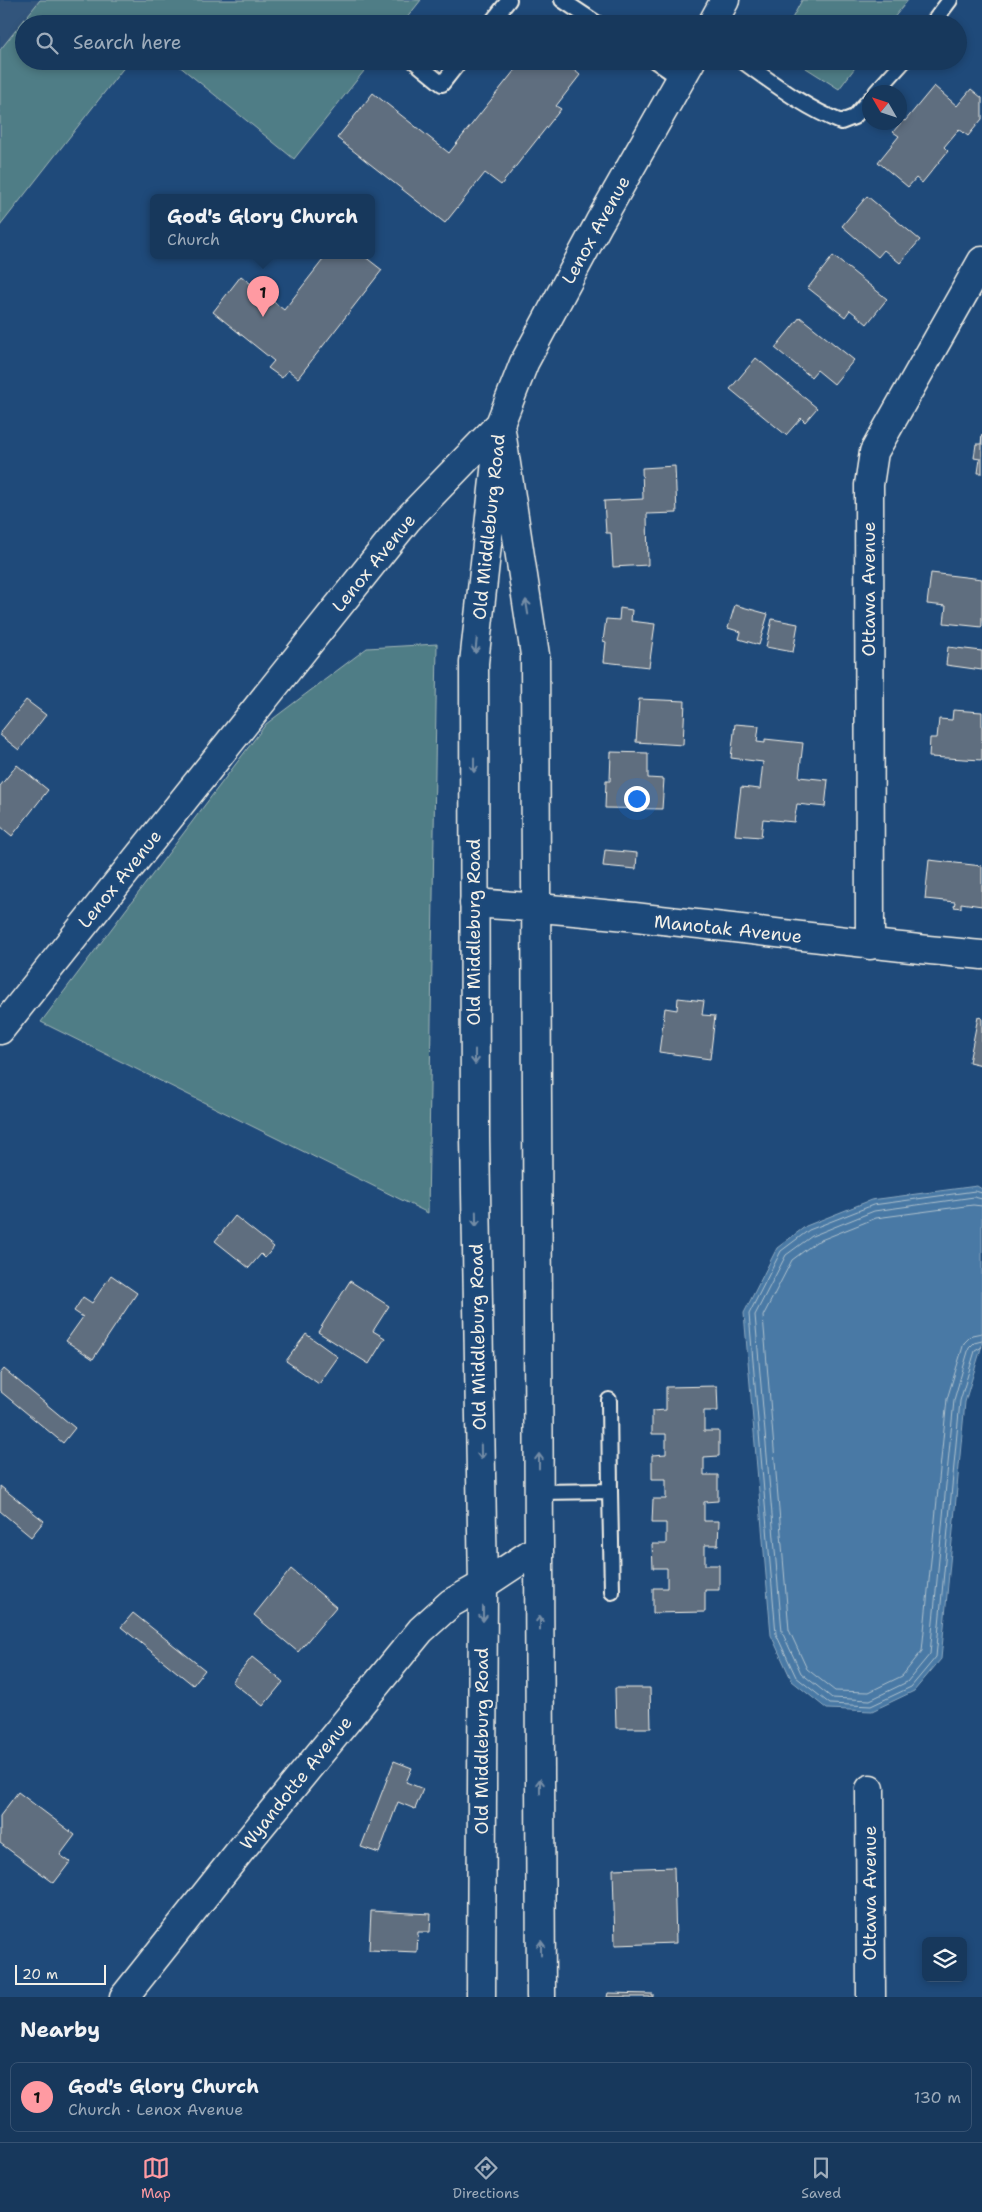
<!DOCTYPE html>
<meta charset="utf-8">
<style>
:root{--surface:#17385c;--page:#244365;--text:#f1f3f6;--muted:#9eacbb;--line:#365272;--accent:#ff9aa2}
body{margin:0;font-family:"Shantell Sans",sans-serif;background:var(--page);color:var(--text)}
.controls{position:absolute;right:15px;bottom:15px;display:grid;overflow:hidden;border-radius:8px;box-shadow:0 2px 8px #0003}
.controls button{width:45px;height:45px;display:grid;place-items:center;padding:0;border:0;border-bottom:1px solid var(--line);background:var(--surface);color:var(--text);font:25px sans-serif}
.compass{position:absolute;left:862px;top:85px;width:45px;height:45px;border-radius:50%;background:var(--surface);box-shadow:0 2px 8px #0003;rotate:309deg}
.scale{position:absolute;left:15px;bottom:12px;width:91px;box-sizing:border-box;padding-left:5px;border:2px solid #f4f1e8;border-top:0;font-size:14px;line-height:18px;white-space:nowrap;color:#f4f1e8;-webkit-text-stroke:4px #1f4a7a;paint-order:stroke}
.you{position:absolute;left:636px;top:798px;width:18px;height:18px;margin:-12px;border:4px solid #fff;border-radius:50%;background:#1a73e8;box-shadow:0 0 0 8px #1a73e833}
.badge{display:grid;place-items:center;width:32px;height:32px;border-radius:50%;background:var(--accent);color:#111;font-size:16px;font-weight:700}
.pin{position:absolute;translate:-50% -41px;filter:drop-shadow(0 1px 2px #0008)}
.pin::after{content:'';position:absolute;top:26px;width:18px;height:15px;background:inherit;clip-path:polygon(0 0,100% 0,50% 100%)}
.popup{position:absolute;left:150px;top:194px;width:225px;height:65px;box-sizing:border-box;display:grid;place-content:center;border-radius:8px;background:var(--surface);filter:drop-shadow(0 1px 4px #0005);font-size:16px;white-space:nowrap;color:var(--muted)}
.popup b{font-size:19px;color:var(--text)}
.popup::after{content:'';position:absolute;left:50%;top:100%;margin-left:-10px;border:10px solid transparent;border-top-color:var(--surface)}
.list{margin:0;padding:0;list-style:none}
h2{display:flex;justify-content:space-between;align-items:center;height:65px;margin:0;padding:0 20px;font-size:21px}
h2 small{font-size:16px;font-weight:400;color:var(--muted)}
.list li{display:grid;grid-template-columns:32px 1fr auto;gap:15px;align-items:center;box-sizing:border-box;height:70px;margin:0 10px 10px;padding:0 10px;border:1px solid var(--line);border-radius:8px}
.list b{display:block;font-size:19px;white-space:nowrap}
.list p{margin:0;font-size:16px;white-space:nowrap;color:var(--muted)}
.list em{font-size:16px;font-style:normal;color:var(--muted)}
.icon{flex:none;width:28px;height:28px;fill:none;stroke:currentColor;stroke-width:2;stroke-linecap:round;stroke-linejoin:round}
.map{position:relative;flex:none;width:982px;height:1997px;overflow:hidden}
.search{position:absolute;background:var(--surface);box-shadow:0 2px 8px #0003;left:15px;right:15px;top:15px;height:55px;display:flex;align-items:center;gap:12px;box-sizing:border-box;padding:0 18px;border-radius:28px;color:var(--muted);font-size:19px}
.sheet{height:145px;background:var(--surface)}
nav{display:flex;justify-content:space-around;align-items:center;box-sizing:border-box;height:70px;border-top:1px solid var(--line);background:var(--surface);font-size:14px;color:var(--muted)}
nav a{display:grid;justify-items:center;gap:2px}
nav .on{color:var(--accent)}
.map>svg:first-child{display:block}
.built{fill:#32557c}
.green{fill:#507d86;stroke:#a2b7b7}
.water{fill:#4879a5;stroke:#8da9c0}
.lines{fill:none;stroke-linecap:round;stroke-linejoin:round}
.shore{stroke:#afc1cd;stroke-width:1}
.building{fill:#5f6e7f;stroke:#f4f1e8}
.lane-casing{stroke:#f4f1e8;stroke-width:18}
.street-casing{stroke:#f4f1e8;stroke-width:31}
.secondary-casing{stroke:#f4f1e8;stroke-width:31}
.lane{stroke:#1f4a7a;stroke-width:14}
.street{stroke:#1f4a7a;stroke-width:28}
.secondary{stroke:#1f4a7a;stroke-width:28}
.oneway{stroke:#748da6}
.labels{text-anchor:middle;stroke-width:5;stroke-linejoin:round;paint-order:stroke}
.street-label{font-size:18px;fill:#f4f1e8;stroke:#1f4a7a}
</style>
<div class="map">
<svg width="982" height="1997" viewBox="0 0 982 1997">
<rect width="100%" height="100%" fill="#1f4a7a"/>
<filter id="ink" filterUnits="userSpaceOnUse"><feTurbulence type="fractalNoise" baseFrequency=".02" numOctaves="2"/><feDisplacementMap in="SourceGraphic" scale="10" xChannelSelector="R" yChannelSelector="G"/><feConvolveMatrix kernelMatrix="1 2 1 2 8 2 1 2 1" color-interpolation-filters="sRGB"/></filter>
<g filter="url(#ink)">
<path class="built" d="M 0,0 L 40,0 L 0,50 Z"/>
<path class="green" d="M 40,0 L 421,0 L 402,24 L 24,24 L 24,61 L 129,61 L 0,226 L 0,50 Z
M 802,0 L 908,0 L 889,24 L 789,24 Z
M 173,61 L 372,61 L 294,159 Z
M 795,61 L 860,61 L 839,89 Z
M 437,644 L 428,1213 L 41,1022 L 266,724 L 367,648 Z"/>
<path class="water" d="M 977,1186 L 982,1189 L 982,1345 L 965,1402 L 941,1659 L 914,1691 L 872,1711 L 827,1709 L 792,1681 L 771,1635 L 744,1313 L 777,1248 L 806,1226 L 871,1200 Z"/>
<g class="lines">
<path class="shore" d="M 982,1193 L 975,1191 L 873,1205 L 809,1230 L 781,1251 L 749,1314 L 776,1634 L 796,1677 L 830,1704 L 871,1706 L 911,1687 L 936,1657 L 960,1401 L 975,1351 L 982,1347
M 982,1199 L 974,1197 L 874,1211 L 812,1236 L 786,1255 L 755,1315 L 782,1632 L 801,1673 L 832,1698 L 870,1700 L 907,1682 L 930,1654 L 954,1400 L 969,1348 L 974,1343 L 982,1341
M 982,1206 L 973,1205 L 876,1218 L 816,1242 L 792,1260 L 763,1316 L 789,1630 L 807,1669 L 835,1691 L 869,1692 L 902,1676 L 922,1651 L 947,1399 L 964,1343 L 972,1335 L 982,1333"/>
</g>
<path class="building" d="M 522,61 L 563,61 L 580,75 L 556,106 L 561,109 L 501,185 L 485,173 L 445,223 L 337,138 L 373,93 L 449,153 Z
M 934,86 L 957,106 L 971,89 L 982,98 L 982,119 L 968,136 L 959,129 L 944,147 L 948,151 L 922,183 L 916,178 L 908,187 L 878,162 L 899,136 L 893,132 L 903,120 L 905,121 Z
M 867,196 L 920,240 L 900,263 L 884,250 L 878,257 L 842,226 Z
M 326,256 L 364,256 L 382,270 L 298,378 L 288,370 L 282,378 L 268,368 L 274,361 L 213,312 L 241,276 L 284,310 Z
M 833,256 L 887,299 L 867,324 L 850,310 L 845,317 L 808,288 Z
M 800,317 L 854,360 L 834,384 L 817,370 L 811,377 L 775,348 Z
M 756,358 L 817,408 L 805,422 L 801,418 L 786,435 L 730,389 Z
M 982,434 L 982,473 L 978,473 L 980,459 L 974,458 L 976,444 L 981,444 Z
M 675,466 L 677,513 L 647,514 L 648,565 L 613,567 L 611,533 L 606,533 L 604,501 L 643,499 L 642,468 Z
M 931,573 L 982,579 L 982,627 L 944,623 L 946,606 L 927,604 Z
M 735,605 L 768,614 L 759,645 L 739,639 L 741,632 L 728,628 Z
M 620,608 L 632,610 L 631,621 L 655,624 L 649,667 L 604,662 L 606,642 L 603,641 L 606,619 L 619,620 Z
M 772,619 L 798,624 L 793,652 L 766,647 Z
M 948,647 L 982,651 L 982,670 L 946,665 Z
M 639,699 L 685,701 L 683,745 L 636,742 Z
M 26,700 L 46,715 L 19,750 L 0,735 L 0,733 Z
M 953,710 L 982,712 L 982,760 L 929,757 L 930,738 L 937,738 L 939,719 L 952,720 Z
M 735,724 L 759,726 L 757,742 L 765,743 L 765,739 L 803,743 L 799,777 L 828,780 L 825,807 L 797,804 L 794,822 L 763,819 L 761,837 L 735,835 L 741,787 L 760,789 L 763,762 L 731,758 Z
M 611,752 L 648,753 L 648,778 L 664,779 L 662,809 L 605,808 L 606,781 L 610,781 Z
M 17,765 L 48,790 L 12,836 L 0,826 L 0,786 Z
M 605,850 L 637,853 L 636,869 L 603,866 Z
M 929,860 L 982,866 L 982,906 L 961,903 L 961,908 L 954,907 L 955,902 L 925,899 Z
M 678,998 L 704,1001 L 702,1015 L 715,1016 L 710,1059 L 659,1052 L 665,1008 L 677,1010 Z
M 978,1017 L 982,1018 L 982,1065 L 969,1062 Z
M 235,1216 L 274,1247 L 265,1258 L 261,1254 L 249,1268 L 215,1241 Z
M 111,1275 L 137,1293 L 93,1359 L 66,1341 L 83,1317 L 74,1311 L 83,1297 L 92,1303 Z
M 350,1281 L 389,1306 L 373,1331 L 385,1338 L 369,1364 L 318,1332 Z
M 306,1334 L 338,1357 L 319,1384 L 286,1361 Z
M 4,1369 L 75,1428 L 63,1443 L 0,1391 L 0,1374 Z
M 717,1386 L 718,1411 L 704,1411 L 704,1431 L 719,1431 L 719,1456 L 704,1457 L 704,1475 L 718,1475 L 718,1501 L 704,1502 L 704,1521 L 719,1521 L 718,1545 L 705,1545 L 705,1565 L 719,1565 L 719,1590 L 705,1590 L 705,1612 L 653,1613 L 653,1588 L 667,1588 L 667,1568 L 653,1568 L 652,1544 L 666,1544 L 666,1523 L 652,1523 L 653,1499 L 666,1499 L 666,1479 L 652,1479 L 652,1455 L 666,1454 L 666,1434 L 652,1434 L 652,1411 L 666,1410 L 666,1387 Z
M 0,1486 L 44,1521 L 31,1537 L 0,1511 Z
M 291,1569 L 336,1607 L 298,1652 L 254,1615 Z
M 133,1613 L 205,1670 L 193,1685 L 121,1627 Z
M 252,1657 L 283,1682 L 263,1706 L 232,1682 Z
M 615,1688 L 650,1688 L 651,1728 L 616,1728 Z
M 394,1761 L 412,1768 L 406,1782 L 423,1789 L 415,1809 L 398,1802 L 379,1853 L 361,1847 Z
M 18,1792 L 75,1835 L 60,1855 L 70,1862 L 54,1883 L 0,1843 L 0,1816 Z
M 674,1867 L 676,1943 L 615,1945 L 613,1869 Z
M 371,1911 L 431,1914 L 430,1932 L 418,1932 L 417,1952 L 369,1950 Z
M 608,1993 L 653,1994 L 653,1997 L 607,1997 Z"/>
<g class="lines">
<defs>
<path id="lane" d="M 562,0 L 598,24
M 490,24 L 509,0
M 932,24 L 950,0
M 414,61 L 442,84 L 460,61
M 655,61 L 681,79
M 742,61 C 773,83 805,108 841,122 L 854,117 L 870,99
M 876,92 L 904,61
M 610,1491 L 612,1592
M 539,1492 L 610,1491 L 609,1400"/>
<path id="street" d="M 474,903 C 644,914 813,940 982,955
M 870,945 L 869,485 L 874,452 L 982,261
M 870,1789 L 871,1997
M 124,1997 L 240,1851 L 421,1630 L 451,1603 L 483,1585"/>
<path id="secondary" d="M 712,24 L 725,0
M 500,424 L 535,655 L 541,1997
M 0,1030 L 407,520 L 500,424 L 524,363 L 599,223 L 691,61
M 483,1585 L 539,1548
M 481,1997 L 483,1585 L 475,1137 L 474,663 L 496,462"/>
</defs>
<use href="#lane" class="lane-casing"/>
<use href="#street" class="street-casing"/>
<use href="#secondary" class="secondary-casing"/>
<use href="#lane" class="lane"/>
<use href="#street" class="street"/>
<use href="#secondary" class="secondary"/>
</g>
<defs><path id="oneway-shaft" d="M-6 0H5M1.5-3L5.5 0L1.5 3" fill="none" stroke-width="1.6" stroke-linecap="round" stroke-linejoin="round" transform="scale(1.25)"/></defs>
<g class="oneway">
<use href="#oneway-shaft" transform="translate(527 607) rotate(-99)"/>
<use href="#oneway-shaft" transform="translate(476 646) rotate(96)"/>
<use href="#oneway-shaft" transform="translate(474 765) rotate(90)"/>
<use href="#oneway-shaft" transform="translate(475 1057) rotate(90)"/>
<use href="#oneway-shaft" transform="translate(476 1219) rotate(89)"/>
<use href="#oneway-shaft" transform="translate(481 1452) rotate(89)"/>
<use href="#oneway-shaft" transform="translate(539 1461) rotate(-90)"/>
<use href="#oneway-shaft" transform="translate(483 1614) rotate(90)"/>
<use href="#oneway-shaft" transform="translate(540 1623) rotate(-90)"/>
<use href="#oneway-shaft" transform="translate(540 1786) rotate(-90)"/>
<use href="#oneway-shaft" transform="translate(541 1948) rotate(-90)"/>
</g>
</g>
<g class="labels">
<g class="street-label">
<text transform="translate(596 230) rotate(-61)" y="6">Lenox Avenue</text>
<text transform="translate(489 527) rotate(-84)" y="6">Old Middleburg Road</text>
<text transform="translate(374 563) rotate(-51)" y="6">Lenox Avenue</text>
<text transform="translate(869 589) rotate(-90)" y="6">Ottawa Avenue</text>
<text transform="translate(120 879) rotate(-51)" y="6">Lenox Avenue</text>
<text transform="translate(728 929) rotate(6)" y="6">Manotak Avenue</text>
<text transform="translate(474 932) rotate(-90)" y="6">Old Middleburg Road</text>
<text transform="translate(478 1337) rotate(-91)" y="6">Old Middleburg Road</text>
<text transform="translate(482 1741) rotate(-90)" y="6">Old Middleburg Road</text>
<text transform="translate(296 1783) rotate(-51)" y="6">Wyandotte Avenue</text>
<text transform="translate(870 1893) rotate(-90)" y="6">Ottawa Avenue</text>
</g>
</g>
</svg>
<div class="controls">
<button><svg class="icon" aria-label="layers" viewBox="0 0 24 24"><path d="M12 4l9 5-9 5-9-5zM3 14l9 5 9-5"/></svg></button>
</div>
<svg class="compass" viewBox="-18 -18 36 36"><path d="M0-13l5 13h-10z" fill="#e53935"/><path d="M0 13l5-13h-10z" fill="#9eacbb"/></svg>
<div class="scale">20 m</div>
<div class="you"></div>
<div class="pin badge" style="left:263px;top:317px">1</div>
<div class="popup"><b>God's Glory Church</b>Church</div>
<div class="search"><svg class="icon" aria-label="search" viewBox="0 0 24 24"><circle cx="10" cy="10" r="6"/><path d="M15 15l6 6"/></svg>Search here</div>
</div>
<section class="sheet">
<h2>Nearby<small></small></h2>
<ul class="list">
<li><span class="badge">1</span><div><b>God's Glory Church</b><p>Church · Lenox Avenue</p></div><em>130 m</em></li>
</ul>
</section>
<nav>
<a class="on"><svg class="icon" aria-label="map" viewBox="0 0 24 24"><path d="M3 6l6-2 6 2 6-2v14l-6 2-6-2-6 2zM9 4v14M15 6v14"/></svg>Map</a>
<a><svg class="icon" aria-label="directions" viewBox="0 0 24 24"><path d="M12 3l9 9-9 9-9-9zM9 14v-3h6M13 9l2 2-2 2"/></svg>Directions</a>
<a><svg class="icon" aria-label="saved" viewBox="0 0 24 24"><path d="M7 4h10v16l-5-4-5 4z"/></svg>Saved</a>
</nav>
